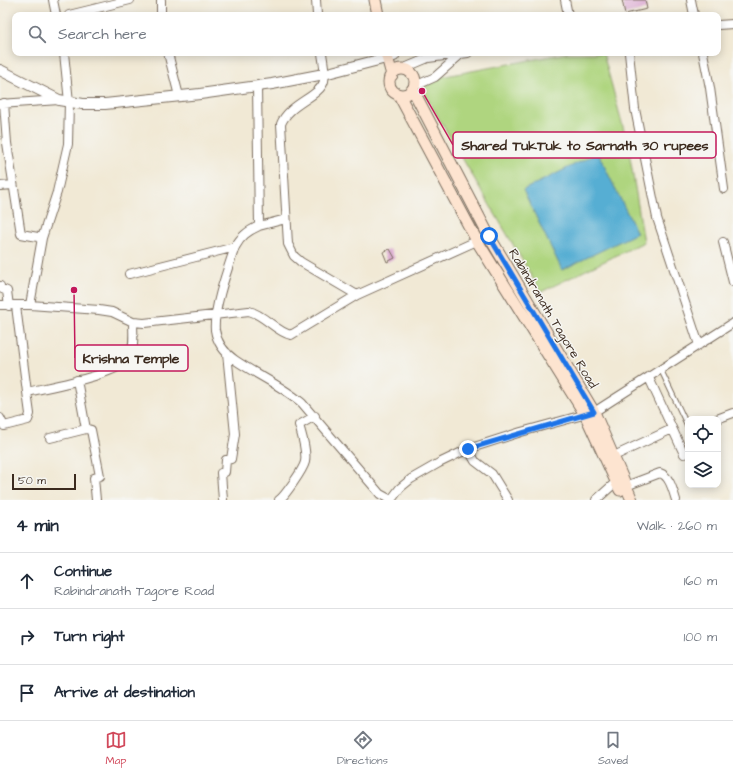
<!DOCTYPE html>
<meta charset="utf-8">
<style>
:root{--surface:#fff;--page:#f2f2f3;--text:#1f2937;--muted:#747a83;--line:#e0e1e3;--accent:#d1495b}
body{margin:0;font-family:"Architects Daughter",sans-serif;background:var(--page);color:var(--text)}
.controls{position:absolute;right:12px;bottom:12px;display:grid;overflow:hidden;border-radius:8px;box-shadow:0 2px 10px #0003}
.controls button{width:36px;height:36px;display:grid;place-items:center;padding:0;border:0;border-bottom:1px solid var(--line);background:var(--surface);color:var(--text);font:20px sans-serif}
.scale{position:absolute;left:12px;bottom:10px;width:64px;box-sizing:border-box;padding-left:4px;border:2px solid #3b2a1e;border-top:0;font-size:11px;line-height:14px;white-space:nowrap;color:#3b2a1e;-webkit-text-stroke:3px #f6f6f2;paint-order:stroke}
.stop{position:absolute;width:12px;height:12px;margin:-9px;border:3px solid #1a73e8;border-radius:50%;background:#fff}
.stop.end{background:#1a73e8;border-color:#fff;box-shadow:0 1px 4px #0008}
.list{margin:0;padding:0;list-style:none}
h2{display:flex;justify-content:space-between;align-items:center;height:52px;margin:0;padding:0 16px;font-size:17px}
h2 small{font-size:13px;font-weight:400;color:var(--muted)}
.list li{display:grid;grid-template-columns:26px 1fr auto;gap:12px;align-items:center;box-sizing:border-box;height:56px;padding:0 16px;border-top:1px solid var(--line)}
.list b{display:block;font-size:15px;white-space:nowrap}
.list p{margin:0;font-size:13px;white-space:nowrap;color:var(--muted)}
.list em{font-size:13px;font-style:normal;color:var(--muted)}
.icon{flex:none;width:22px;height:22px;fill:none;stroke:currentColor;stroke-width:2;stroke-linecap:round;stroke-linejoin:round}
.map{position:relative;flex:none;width:733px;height:500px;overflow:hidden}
.search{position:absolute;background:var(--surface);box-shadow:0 2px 10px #0003;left:12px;right:12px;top:12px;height:44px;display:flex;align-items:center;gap:10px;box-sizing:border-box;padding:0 14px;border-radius:8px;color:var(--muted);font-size:15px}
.sheet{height:220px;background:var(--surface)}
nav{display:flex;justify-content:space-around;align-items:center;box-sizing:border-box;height:56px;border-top:1px solid var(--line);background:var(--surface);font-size:11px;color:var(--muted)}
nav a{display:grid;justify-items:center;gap:2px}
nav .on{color:var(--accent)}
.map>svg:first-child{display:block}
.green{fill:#afd57f;stroke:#75804e}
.water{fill:#56aed3;stroke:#486c78}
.building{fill:#d79dcc}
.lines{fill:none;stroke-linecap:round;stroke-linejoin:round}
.service-casing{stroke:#7b6d5e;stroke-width:6}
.minor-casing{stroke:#7b6d5e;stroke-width:10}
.tertiary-casing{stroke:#7b6d5e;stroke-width:12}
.secondary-casing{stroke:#7b6d5e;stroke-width:13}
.service{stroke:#fff;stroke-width:4}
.minor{stroke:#fff;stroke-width:8}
.tertiary{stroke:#fff;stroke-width:10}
.secondary{stroke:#fde4d0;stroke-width:11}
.route{stroke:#1a73e8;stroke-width:5}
.labels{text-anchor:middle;stroke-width:3;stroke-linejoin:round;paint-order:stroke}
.street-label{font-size:13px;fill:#3b2a1e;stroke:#f6f6f2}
.leader{fill:none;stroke:#c2185b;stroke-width:1.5}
.callout-dot{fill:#c2185b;stroke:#f6f6f2;stroke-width:1.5}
.callout{fill:#f6f6f2;stroke:#c2185b;stroke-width:1.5}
.callout-label{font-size:14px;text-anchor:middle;font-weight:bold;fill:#3b2a1e}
</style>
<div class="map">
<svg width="733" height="500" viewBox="0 0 733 500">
<rect width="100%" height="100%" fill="#f6f6f2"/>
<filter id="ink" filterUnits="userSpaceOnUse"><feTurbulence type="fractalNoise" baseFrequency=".025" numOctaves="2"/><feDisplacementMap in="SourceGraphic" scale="8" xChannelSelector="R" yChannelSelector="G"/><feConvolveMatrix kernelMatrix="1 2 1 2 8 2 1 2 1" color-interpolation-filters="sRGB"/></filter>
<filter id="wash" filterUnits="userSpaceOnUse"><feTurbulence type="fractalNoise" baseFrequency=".012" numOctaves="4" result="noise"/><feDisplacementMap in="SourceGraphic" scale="16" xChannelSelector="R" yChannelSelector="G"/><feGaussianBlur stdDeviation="0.9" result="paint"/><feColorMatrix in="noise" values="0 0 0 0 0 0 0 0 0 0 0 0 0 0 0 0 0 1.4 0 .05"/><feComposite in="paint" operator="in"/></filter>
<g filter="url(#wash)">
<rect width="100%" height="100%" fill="#f1e9d5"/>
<path class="green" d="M 567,53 L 603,53 L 628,145 L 644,242 L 541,292 L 421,88 L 440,77 Z"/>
<path class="water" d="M 598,153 L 637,233 L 562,270 L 523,190 Z"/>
<g id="blocks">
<path class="building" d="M 622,0 L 645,0 L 647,9 L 625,14 Z
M 390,249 L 395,258 L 387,262 L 383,252 Z"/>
</g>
</g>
<g filter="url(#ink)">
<use href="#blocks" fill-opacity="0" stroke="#7b6d5e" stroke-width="1"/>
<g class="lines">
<defs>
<path id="service" d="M 661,370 L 688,427"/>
<path id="minor" d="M 53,0 L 56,15
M 161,0 L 161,15
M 316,0 L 317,15
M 565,0 L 568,15
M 691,0 L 694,15
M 69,15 L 130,0
M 718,25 L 733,24
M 168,53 L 179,96
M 322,53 C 323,62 326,72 324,81 C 320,97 289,103 281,124 L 288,244 L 294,256 L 301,262 L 357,295 L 481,239
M 629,53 L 635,109 L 657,218 L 699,345
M 703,53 L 710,88 L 724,189
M 402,69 L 428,58 L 468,53
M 257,86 L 259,226 C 248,231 241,236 235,247 C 228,268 213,309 215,330 C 217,343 225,353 235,360 C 257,375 282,386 302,403 L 380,494 L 391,500
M 415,86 L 435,77 L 461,54
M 4,103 L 7,143 L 21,234 L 38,237 L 41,240
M 0,104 L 59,100
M 0,186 L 13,185
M 259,226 L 286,219
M 723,242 L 733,282
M 129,274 L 235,247
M 0,286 L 0,288 L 7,291 L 9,306
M 0,305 L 30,305 L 42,238 L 57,192 L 68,144 L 69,102 L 64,53
M 16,306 L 27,392 C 47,387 120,375 129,358 C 135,348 133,333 133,322 L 112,312 L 99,310 L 30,305
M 133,322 L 144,323 L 249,311 C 265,315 276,332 291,335 L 357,295
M 649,378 L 684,454
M 77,380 L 86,429 L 91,430 L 100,476 L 94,478 L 96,500
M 0,418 L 4,426 L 28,420 L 30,414 L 27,392
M 717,419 L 733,413
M 50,438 L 86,429
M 468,449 L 475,461 L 492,474 L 508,500
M 614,456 L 672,429
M 626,486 L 660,473 C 670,476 673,491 676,500
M 223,500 L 221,473 L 225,472 L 226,460 L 231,459 L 235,434 L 227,353
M 279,500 C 284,497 303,470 305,462 C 307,451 302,436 299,425 L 315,416
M 391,500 L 400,488 L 411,479 L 439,463 L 468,449 L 521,432 L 594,412 L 733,323
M 596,500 L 616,482"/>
<path id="tertiary" d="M 0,70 L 59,100 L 83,104 L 105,104 L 200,94 L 272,84 L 324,74 L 394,56"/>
<path id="secondary" d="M 375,0 L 378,15
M 386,53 L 392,75
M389 82a13 13 0 1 1 26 0a13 13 0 1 1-26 0Z
M 413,90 L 489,236 L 594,412 L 632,500
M 399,95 L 477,241 L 585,414 L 620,490"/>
</defs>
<use href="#service" class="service-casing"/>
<use href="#minor" class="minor-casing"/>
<use href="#tertiary" class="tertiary-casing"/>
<use href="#secondary" class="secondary-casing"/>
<use href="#service" class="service"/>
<use href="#minor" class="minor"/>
<use href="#tertiary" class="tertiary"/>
<use href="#secondary" class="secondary"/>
</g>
</g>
<g class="lines" filter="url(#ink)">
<path class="route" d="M 468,449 L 594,412 L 489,236"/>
</g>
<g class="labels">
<g class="street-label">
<text transform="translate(554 318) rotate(59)" y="5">Rabindranath Tagore Road</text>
</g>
</g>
<path class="leader" d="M422 91L453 145M74 290L75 358"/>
<g class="callout-dot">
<circle cx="422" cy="91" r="4"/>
<circle cx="74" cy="290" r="4"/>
</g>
<g class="callout">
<rect x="453" y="132" width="263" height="26" rx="4"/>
<rect x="75" y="345" width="113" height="26" rx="4"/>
</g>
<g class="callout-label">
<text x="585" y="150">Shared TukTuk to Sarnath 30 rupees</text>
<text x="131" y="363">Krishna Temple</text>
</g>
</svg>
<div class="controls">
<button><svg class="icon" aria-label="locate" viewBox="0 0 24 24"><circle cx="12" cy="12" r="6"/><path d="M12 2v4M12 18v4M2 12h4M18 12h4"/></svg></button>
<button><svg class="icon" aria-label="layers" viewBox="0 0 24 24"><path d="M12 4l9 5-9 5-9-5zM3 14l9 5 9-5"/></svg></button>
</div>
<div class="scale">50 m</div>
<div class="stop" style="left:489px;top:236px"></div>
<div class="stop end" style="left:468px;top:449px"></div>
<div class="search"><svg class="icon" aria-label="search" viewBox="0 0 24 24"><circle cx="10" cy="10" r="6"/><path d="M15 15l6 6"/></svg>Search here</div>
</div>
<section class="sheet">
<h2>4 min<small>Walk · 260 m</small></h2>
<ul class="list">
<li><svg class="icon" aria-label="ahead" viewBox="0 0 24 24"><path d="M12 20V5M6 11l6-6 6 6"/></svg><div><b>Continue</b><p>Rabindranath Tagore Road</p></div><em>160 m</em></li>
<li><svg class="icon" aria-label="right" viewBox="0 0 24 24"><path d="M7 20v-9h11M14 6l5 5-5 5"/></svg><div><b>Turn right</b></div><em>100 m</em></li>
<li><svg class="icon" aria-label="arrive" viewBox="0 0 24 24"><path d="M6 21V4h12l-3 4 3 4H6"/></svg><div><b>Arrive at destination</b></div></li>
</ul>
</section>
<nav>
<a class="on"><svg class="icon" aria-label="map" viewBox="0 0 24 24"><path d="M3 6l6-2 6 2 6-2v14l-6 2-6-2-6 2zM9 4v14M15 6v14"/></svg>Map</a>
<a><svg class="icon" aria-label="directions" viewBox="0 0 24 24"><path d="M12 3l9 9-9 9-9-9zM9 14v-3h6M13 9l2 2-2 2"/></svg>Directions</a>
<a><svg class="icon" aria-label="saved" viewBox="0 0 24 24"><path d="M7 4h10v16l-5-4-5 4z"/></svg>Saved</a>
</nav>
